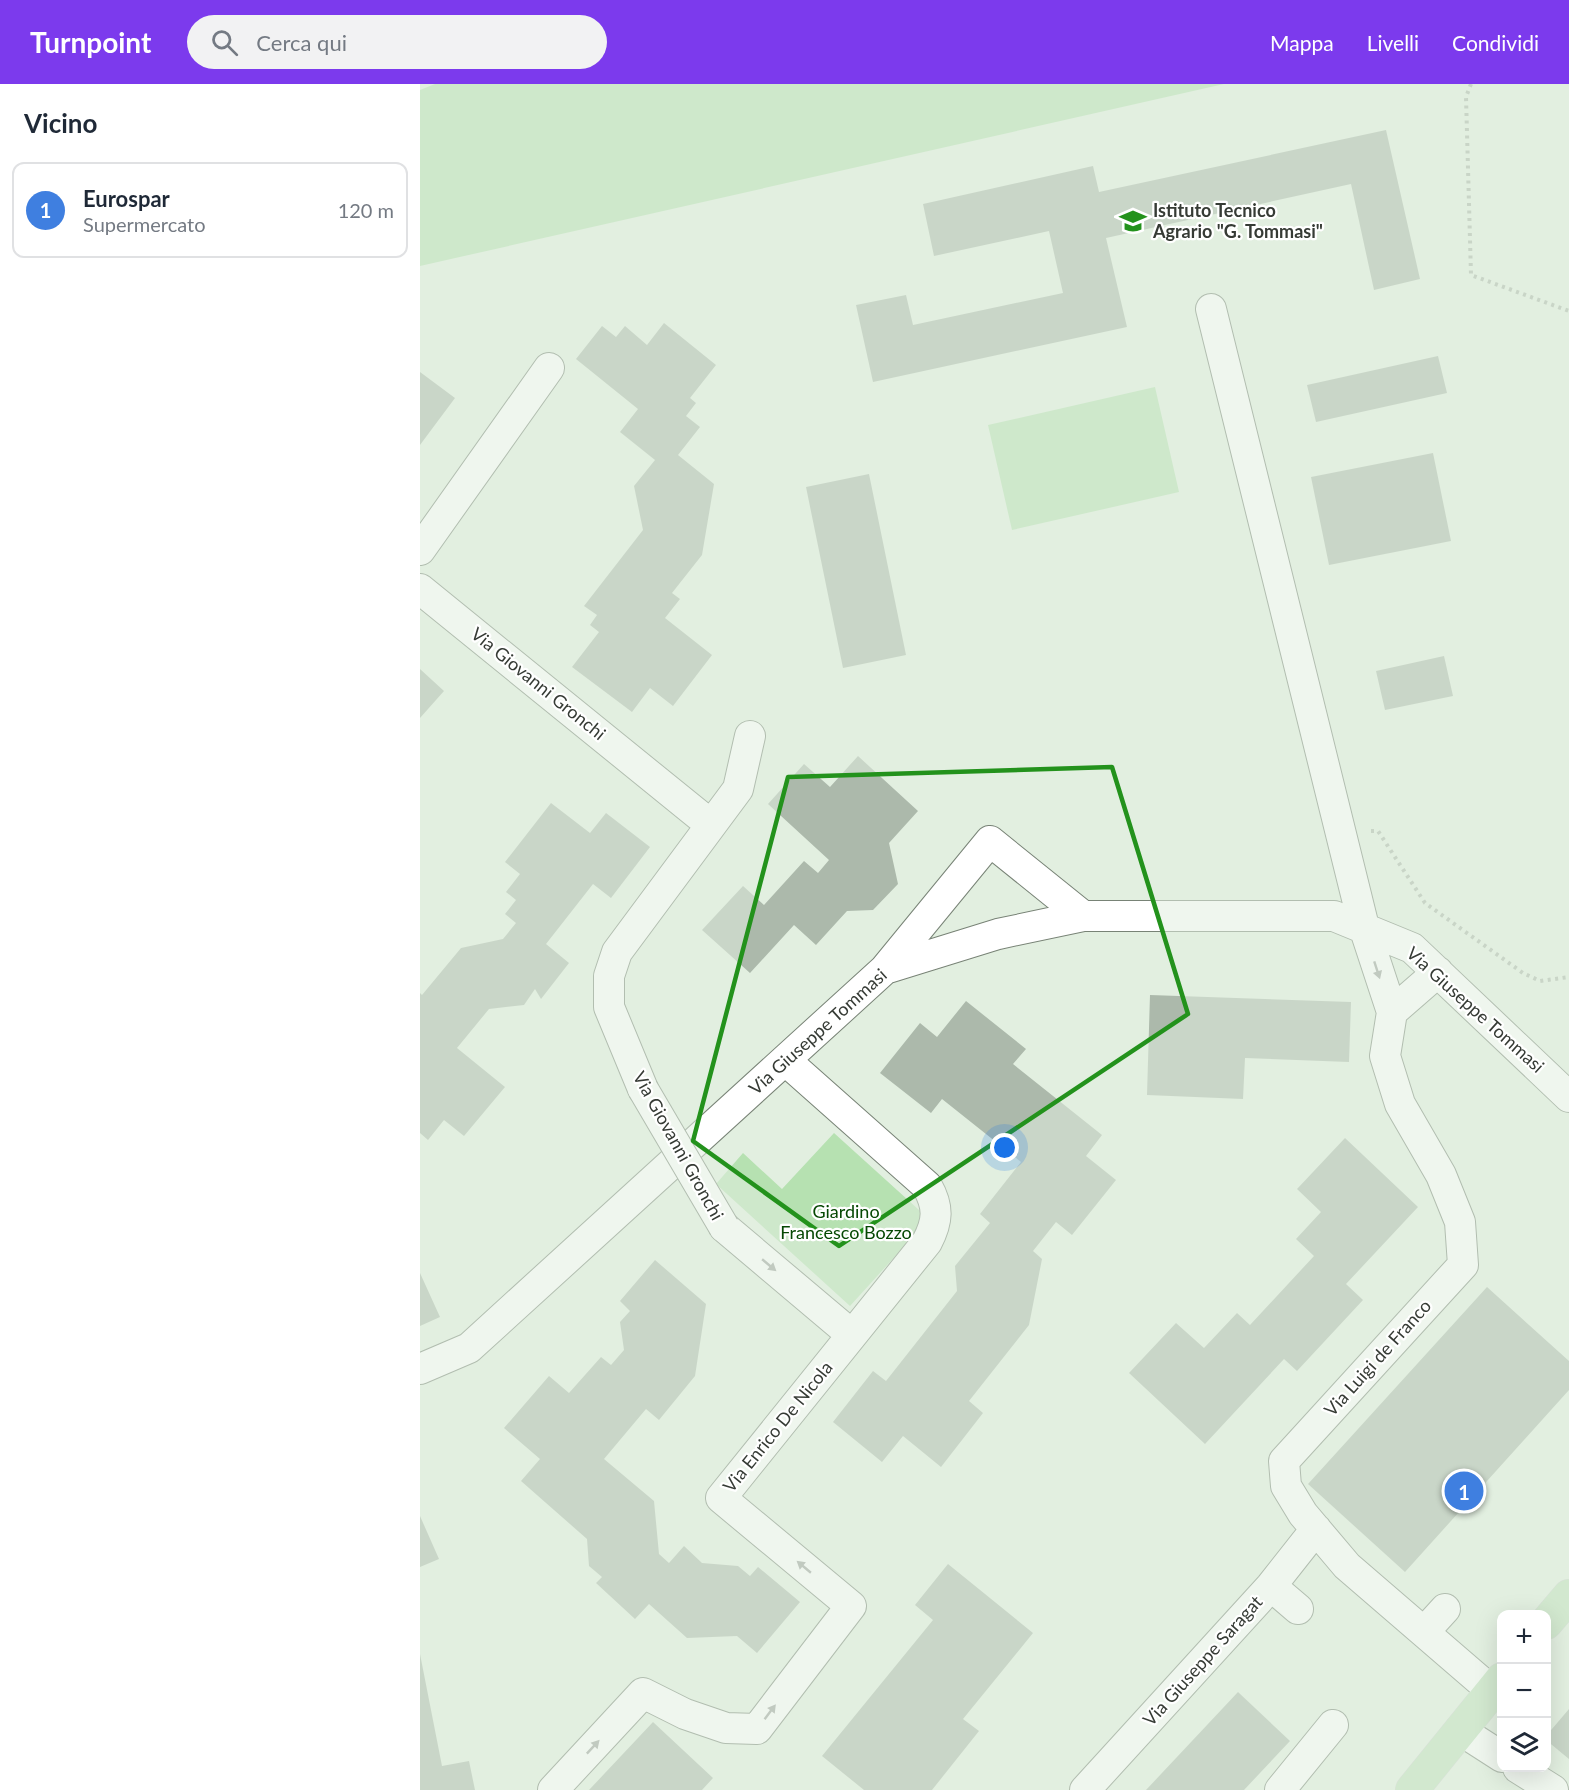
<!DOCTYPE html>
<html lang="it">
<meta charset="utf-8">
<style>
:root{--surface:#fff;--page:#f2f2f3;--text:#1f2937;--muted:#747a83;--line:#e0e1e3;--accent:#7c3aed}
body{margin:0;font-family:Lato,sans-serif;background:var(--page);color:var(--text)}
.controls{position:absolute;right:18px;bottom:18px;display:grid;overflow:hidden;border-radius:12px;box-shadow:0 6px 24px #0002}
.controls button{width:54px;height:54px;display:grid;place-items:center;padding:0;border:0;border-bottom:2px solid var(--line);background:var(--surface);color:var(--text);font:30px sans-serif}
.you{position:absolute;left:585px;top:1064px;width:21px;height:21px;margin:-15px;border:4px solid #fff;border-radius:50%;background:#1a73e8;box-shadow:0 0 0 9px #1a73e833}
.badge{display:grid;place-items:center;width:39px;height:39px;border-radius:50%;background:var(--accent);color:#fff;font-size:20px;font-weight:700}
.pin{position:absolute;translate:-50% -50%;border:3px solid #fff;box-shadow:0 2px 6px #0006}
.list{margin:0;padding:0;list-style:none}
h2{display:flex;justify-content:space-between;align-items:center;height:78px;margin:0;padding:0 24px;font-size:26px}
h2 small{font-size:20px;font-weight:400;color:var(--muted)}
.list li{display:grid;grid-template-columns:39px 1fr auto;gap:18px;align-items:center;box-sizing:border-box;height:96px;margin:0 12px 12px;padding:0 12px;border:2px solid var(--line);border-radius:12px}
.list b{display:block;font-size:22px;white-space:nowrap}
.list p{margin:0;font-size:20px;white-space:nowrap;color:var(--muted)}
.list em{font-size:20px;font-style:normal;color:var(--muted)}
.icon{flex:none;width:33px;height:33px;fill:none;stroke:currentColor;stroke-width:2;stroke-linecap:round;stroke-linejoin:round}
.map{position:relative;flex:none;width:1149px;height:1706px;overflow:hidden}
header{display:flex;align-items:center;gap:36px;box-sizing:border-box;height:84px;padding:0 30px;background:var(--accent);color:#fff}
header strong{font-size:28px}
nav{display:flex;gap:33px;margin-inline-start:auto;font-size:21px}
.search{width:420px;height:54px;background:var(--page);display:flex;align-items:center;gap:15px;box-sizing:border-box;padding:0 21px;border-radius:33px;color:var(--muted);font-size:22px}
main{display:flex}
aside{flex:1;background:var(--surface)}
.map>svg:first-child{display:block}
.green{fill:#b6e1b1}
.building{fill:#acb9ab}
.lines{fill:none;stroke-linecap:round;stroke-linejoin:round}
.minor-casing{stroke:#788376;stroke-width:32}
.major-casing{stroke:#cfd0cf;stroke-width:34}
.path{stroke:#abb5a9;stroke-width:4;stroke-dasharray:3 4.5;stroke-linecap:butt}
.minor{stroke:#fff;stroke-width:30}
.major{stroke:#bedfbb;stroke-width:33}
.minor-bridge-casing{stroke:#788376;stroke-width:32;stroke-linecap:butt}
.minor-bridge{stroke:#fff;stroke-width:30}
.oneway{fill:#9a9d9a}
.marked{fill:none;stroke:#23921c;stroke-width:4.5;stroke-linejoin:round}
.labels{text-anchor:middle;stroke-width:4.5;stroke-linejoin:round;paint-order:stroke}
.poi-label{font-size:18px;font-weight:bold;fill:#363b35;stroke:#fff;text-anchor:start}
.street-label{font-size:18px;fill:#363b35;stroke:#fff}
.park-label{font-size:18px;fill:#064803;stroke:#fff}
</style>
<header>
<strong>Turnpoint</strong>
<div class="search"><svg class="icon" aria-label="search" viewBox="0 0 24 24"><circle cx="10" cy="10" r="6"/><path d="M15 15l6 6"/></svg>Cerca qui</div>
<nav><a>Mappa</a><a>Livelli</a><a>Condividi</a></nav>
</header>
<main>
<aside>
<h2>Vicino<small></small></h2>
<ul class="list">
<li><span class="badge" style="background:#3f7fe0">1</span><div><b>Eurospar</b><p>Supermercato</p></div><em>120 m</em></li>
</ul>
</aside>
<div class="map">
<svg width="1149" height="1706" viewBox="0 0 1149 1706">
<rect width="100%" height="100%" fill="#e2efe0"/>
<path class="green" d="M 15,0 L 804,0 L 0,182 L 0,6 Z
M 735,303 L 759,408 L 592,446 L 568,341 Z
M 414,1049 L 509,1135 L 430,1222 L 296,1100 L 323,1069 L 362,1105 Z"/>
<path class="building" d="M 966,46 L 1000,195 L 954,206 L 931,100 L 686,154 L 707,243 L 453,298 L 436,221 L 486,211 L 493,241 L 643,209 L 629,147 L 514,172 L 503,120 L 673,82 L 679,108 Z
M 244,239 L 296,281 L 270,314 L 276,319 L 266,332 L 280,343 L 258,371 L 294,400 L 282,471 L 252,509 L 260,515 L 245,534 L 292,571 L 253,622 L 230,604 L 212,628 L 152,583 L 179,548 L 170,541 L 177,531 L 164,522 L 223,446 L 214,402 L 235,376 L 200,348 L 218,325 L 156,275 L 182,242 L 196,253 L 205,242 L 227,261 Z
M 1018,272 L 1027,309 L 896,338 L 887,301 Z
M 0,288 L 35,314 L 0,361 Z
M 1013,369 L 1031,457 L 909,481 L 891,393 Z
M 449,390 L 486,571 L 423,584 L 386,403 Z
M 1024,572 L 1033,612 L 965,626 L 956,587 Z
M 0,585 L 24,607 L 0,634 Z
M 438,672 L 498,727 L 469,759 L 478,800 L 453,826 L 427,827 L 396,861 L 374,841 L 330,889 L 282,846 L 323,802 L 344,821 L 384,777 L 398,789 L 409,776 L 348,720 L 384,680 L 410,703 Z
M 131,719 L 170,749 L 186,729 L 230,763 L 191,814 L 173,800 L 126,860 L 149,879 L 121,915 L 115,905 L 104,921 L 69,925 L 37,964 L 85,1003 L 44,1052 L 24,1036 L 8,1056 L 0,1049 L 0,909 L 2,911 L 41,864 L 83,855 L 96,839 L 85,830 L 96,816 L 86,808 L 100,790 L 85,778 Z
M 730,911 L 931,918 L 929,978 L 825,974 L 823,1015 L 727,1011 Z
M 546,917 L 606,965 L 593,980 L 682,1051 L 666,1072 L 696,1096 L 652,1151 L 636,1138 L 613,1167 L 622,1175 L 609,1241 L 549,1317 L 563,1329 L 521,1383 L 483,1352 L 462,1378 L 413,1338 L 453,1287 L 466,1297 L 537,1207 L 535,1182 L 570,1139 L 560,1130 L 601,1078 L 522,1015 L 511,1029 L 460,989 L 500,939 L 517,953 Z
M 925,1054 L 998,1123 L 926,1200 L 943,1216 L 877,1287 L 864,1275 L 785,1360 L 709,1289 L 756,1239 L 784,1264 L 817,1229 L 830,1241 L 894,1172 L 876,1155 L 901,1128 L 877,1105 Z
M 235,1176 L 286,1220 L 275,1292 L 239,1336 L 226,1325 L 184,1375 L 234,1417 L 239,1470 L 249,1479 L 264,1462 L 282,1479 L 318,1482 L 330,1492 L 338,1483 L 380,1518 L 337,1569 L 317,1552 L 267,1554 L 229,1520 L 215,1535 L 176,1499 L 182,1493 L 169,1482 L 167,1455 L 101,1397 L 120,1375 L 84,1344 L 129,1292 L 149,1309 L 181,1273 L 191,1281 L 204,1266 L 200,1238 L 210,1227 L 200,1217 Z
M 0,1189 L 20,1233 L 0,1242 Z
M 1067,1203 L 1149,1277 L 1149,1306 L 985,1488 L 888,1400 Z
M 0,1432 L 19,1475 L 0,1483 Z
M 528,1480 L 613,1549 L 543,1635 L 559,1647 L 512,1706 L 444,1706 L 402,1672 L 513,1536 L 495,1521 Z
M 0,1570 L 22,1682 L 49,1677 L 55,1706 L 0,1706 Z
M 818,1608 L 870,1657 L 824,1706 L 726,1706 Z
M 1149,1625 L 1149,1675 L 1126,1656 L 1126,1652 Z
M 233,1638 L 293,1694 L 282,1706 L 169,1706 Z"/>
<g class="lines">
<defs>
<path id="minor" d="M 791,225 L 944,843 L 972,928
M 0,466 L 129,284
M 0,505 L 291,741
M 465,885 L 570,757 L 663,832
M 1018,888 L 972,928 L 965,972 L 980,1020 L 1021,1091 L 1040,1138 L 1043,1181 L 864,1377 L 866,1402 L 883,1430 L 927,1482 L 1072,1607
M 223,1005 L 189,923 L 189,892 L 197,868 L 318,705 L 330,652
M 304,1143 L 432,1251
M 0,1285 L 49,1264 L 465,885 L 578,850 L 663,832 L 914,832 L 992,864 L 1149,1013
M 851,1502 L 878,1525
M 1004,1548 L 1025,1525
M 1040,1646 L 1082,1673
M 1098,1684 L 1133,1706
M 133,1706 L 223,1609 L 265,1630 L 306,1644 L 337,1645 L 431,1522 L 301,1414 L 507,1158 C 518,1137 519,1123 507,1102 L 365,976
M 665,1706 L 851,1502 L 896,1445
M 860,1706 L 913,1641"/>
<path id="major" d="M 1126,1539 L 1149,1512
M 992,1706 L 1082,1595"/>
</defs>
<use href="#minor" class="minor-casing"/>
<use href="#major" class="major-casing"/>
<path class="path" d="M 1051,0 L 1046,13 L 1051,191 L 1149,227
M 951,747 L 958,747 L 1005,819 L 1103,889 L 1120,897 L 1149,893"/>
<use href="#minor" class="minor"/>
<use href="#major" class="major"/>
<defs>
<path id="minor-bridge" d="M 223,1005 L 304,1143"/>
</defs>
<use href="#minor-bridge" class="minor-bridge-casing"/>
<use href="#minor-bridge" class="minor-bridge"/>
</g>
<defs><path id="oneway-solid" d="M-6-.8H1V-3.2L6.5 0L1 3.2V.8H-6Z" transform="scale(1.5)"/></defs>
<g class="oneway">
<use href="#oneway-solid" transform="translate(957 886) rotate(72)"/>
<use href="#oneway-solid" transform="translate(349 1181) rotate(40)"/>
<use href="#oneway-solid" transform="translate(384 1483) rotate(-140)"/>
<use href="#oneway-solid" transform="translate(350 1628) rotate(-53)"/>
<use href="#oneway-solid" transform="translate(173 1663) rotate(-47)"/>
</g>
<path d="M0 0H1149V1706H0ZM 692,683 L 768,930 L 419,1162 L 273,1057 L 368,693 Z" fill="#e2efe0" fill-opacity=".55" fill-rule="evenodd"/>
<path class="marked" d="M 692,683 L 768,930 L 419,1162 L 273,1057 L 368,693 Z"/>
<defs>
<symbol id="university-bare" viewBox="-9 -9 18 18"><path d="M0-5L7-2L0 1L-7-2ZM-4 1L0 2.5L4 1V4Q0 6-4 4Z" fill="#23921c" stroke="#fff" stroke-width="2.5" paint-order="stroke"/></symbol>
</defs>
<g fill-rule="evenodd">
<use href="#university-bare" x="694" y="118" width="38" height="38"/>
</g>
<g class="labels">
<g class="poi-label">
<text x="733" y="133">Istituto Tecnico<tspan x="733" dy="21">Agrario "G. Tommasi"</tspan></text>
</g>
<g class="street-label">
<text transform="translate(118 600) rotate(39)" y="6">Via Giovanni Gronchi</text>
<text transform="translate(1055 926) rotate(42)" y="6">Via Giuseppe Tommasi</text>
<text transform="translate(398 948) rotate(-42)" y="6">Via Giuseppe Tommasi</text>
<text transform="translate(258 1062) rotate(61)" y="6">Via Giovanni Gronchi</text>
<text transform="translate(958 1274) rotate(-48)" y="6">Via Luigi de Franco</text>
<text transform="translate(358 1343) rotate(-51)" y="6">Via Enrico De Nicola</text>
<text transform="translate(783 1577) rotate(-48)" y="6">Via Giuseppe Saragat</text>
</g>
<g class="park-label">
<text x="426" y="1134">Giardino<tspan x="426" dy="21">Francesco Bozzo</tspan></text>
</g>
</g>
</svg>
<div class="controls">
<button>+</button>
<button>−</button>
<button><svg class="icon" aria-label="layers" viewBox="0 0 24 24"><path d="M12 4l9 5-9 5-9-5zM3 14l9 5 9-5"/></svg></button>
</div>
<div class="you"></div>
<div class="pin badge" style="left:1044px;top:1407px;background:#3f7fe0">1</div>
</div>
</main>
